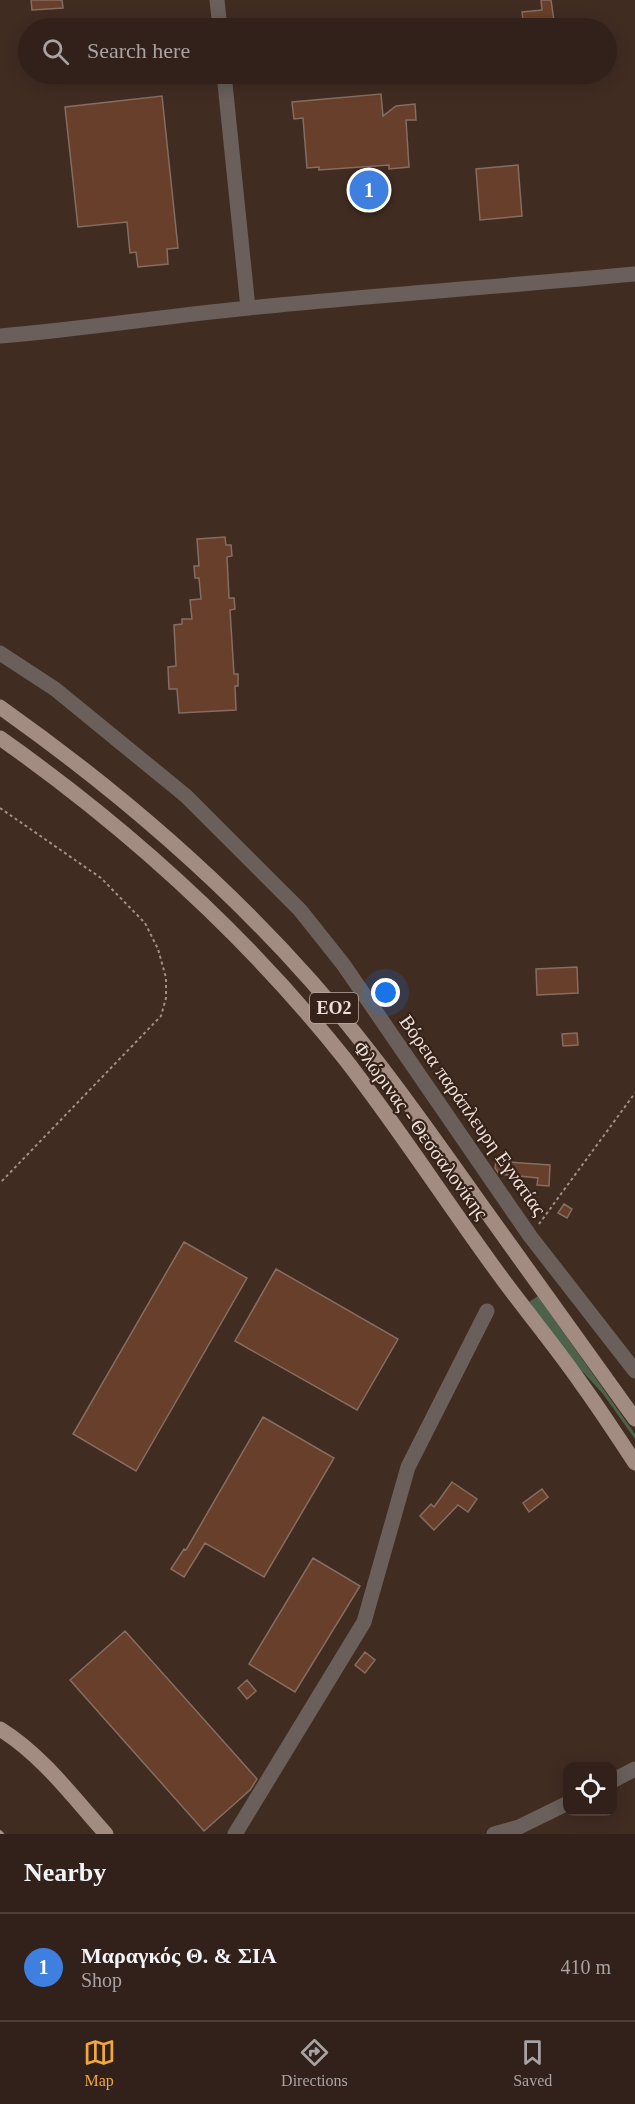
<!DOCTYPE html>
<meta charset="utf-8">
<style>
:root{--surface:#31211a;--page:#392923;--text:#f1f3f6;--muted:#a8a3a2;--line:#4c3e39;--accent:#f0a73e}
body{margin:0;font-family:"Times New Roman",serif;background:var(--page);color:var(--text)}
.controls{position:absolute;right:18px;bottom:18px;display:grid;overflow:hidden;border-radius:12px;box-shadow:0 3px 15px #0003}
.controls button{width:54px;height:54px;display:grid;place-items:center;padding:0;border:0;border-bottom:2px solid var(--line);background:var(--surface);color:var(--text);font:30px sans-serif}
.you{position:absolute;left:386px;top:993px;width:21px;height:21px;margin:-15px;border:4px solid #fff;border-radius:50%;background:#1a73e8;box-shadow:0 0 0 9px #1a73e833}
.badge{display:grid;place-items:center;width:39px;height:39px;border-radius:50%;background:var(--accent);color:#fff;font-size:20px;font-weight:700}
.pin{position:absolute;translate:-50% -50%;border:3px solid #fff;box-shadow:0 2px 6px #0006}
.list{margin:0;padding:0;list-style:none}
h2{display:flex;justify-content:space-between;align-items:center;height:78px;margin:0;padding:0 24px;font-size:26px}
h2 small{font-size:20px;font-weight:400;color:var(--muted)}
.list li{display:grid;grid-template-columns:39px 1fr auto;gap:18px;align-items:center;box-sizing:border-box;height:108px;padding:0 24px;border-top:2px solid var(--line)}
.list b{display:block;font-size:22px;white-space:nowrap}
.list p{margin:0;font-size:20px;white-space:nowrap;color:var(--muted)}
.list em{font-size:20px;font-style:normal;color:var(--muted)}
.icon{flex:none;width:33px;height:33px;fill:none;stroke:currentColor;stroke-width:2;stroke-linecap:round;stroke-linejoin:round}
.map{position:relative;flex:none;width:635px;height:1834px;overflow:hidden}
.search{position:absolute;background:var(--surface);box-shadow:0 3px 15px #0003;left:18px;right:18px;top:18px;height:66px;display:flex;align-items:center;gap:15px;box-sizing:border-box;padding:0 21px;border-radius:33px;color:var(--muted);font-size:22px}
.sheet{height:186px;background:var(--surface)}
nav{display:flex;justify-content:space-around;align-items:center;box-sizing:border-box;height:84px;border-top:2px solid var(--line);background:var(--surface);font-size:16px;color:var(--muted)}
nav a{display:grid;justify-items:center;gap:3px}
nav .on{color:var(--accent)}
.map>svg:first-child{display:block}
.green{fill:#4d614b}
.building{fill:#683f2a;stroke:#856d61;stroke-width:1.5}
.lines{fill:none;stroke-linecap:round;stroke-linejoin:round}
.path{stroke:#a08f87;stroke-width:2;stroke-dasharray:3 3;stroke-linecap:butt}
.minor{stroke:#6a5f5a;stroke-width:15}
.major{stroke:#a28c82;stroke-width:15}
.rail{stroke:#a29088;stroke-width:4}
.labels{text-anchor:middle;stroke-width:4.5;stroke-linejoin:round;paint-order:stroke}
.shield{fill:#362218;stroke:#b7a79f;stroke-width:1.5}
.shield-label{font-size:18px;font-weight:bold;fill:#eee0d9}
.street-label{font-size:20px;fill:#eee0d9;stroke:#362218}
</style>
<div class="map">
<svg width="635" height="1834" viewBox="0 0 635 1834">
<rect width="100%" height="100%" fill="#412c22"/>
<path class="green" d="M 538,1296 L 635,1434 L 635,1439 L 603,1394 L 560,1347 L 529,1302 Z"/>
<path class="building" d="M 31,0 L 62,0 L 63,8 L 32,10 Z
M 541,0 L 551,0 L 555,28 L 524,28 L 522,12 L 542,10 Z
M 381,94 L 383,116 L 396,106 L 415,104 L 416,120 L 406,120 L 409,167 L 389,169 L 389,165 L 319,170 L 319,167 L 307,168 L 303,118 L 294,119 L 292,102 Z
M 162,96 L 178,248 L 167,249 L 168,264 L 138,267 L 136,252 L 130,253 L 127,222 L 78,227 L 65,107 Z
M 518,165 L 522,216 L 480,220 L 476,169 Z
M 225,537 L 226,545 L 231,545 L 232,556 L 227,557 L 229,598 L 234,598 L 235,609 L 230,610 L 234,674 L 238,674 L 238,686 L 235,686 L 236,710 L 179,713 L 177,689 L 169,689 L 168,667 L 176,666 L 174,625 L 182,624 L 182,619 L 192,619 L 190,600 L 201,599 L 199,578 L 195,578 L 194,566 L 199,566 L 197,539 Z
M 577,967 L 578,993 L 537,995 L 536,969 Z
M 577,1033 L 578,1045 L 563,1046 L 562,1034 Z
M 496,1161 L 550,1165 L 549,1186 L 537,1185 L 538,1178 L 499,1174 L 495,1168 Z
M 564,1204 L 572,1209 L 567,1218 L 558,1213 Z
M 184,1242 L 247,1278 L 136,1471 L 73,1434 Z
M 276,1269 L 398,1339 L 357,1410 L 235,1341 Z
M 263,1417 L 334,1458 L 264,1577 L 205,1543 L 184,1577 L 171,1569 L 184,1549 L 186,1550 Z
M 452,1482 L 477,1499 L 468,1512 L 458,1505 L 434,1530 L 420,1516 L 431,1504 L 434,1507 Z
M 542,1489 L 548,1497 L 529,1512 L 523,1503 Z
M 313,1558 L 360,1586 L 295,1692 L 249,1664 Z
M 125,1631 L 257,1779 L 250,1790 L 204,1831 L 70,1680 Z
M 365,1652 L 375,1660 L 365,1673 L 355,1665 Z
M 247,1680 L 256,1691 L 247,1699 L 238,1688 Z"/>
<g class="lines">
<path class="path" d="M 0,808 L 101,878 L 145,923 L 158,949 L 166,978 L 166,998 L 161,1016 L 0,1183
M 539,1224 L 635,1093"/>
<path class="minor" d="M 217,0 L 220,28
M 224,74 L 248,308
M 0,336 C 83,329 166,316 249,308 C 378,295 506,286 635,274
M 0,653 L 55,689 L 186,796 L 300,910 L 343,964 L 530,1236 L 635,1371
M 612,1781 L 635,1769
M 235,1834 L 364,1622 L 408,1467 L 487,1311
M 494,1834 L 519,1827 L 568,1803"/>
<path class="major" d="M 0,707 C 113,787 218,876 311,981 C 373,1051 426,1127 480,1203 C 532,1275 584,1347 635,1419
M 0,738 C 129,829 246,935 345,1059 C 401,1131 450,1208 504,1281 C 530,1316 558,1350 583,1386 C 601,1411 618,1437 635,1463
M 0,1729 C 42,1755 73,1797 106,1834"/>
<path class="rail" d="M 0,1832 L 2,1834"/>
</g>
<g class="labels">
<rect class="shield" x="310" y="993" width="48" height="30" rx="4.5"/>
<g class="shield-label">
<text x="334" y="1014">ΕΟ2</text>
</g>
<g class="street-label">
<text transform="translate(473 1115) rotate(55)" y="7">Βόρεια παράπλευρη Εγνατίας</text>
<text transform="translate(421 1130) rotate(54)" y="7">Φλώρινας - Θεσσαλονίκης</text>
</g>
</g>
</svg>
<div class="controls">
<button><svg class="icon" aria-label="locate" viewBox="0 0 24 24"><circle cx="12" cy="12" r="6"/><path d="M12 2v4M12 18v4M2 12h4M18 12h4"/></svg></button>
</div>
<div class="you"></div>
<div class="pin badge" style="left:369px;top:190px;background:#3f7fe0">1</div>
<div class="search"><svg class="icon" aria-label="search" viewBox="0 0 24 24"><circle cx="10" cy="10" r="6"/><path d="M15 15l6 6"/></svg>Search here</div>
</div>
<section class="sheet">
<h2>Nearby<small></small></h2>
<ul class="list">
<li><span class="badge" style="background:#3f7fe0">1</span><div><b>Μαραγκός Θ. &amp; ΣΙΑ</b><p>Shop</p></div><em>410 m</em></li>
</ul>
</section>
<nav>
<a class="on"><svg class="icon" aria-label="map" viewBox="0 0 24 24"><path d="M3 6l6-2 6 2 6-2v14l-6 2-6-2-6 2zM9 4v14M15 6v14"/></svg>Map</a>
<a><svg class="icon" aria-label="directions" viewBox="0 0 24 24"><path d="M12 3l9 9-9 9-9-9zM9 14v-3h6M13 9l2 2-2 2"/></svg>Directions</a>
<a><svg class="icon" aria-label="saved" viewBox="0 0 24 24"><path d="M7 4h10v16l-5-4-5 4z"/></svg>Saved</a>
</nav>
